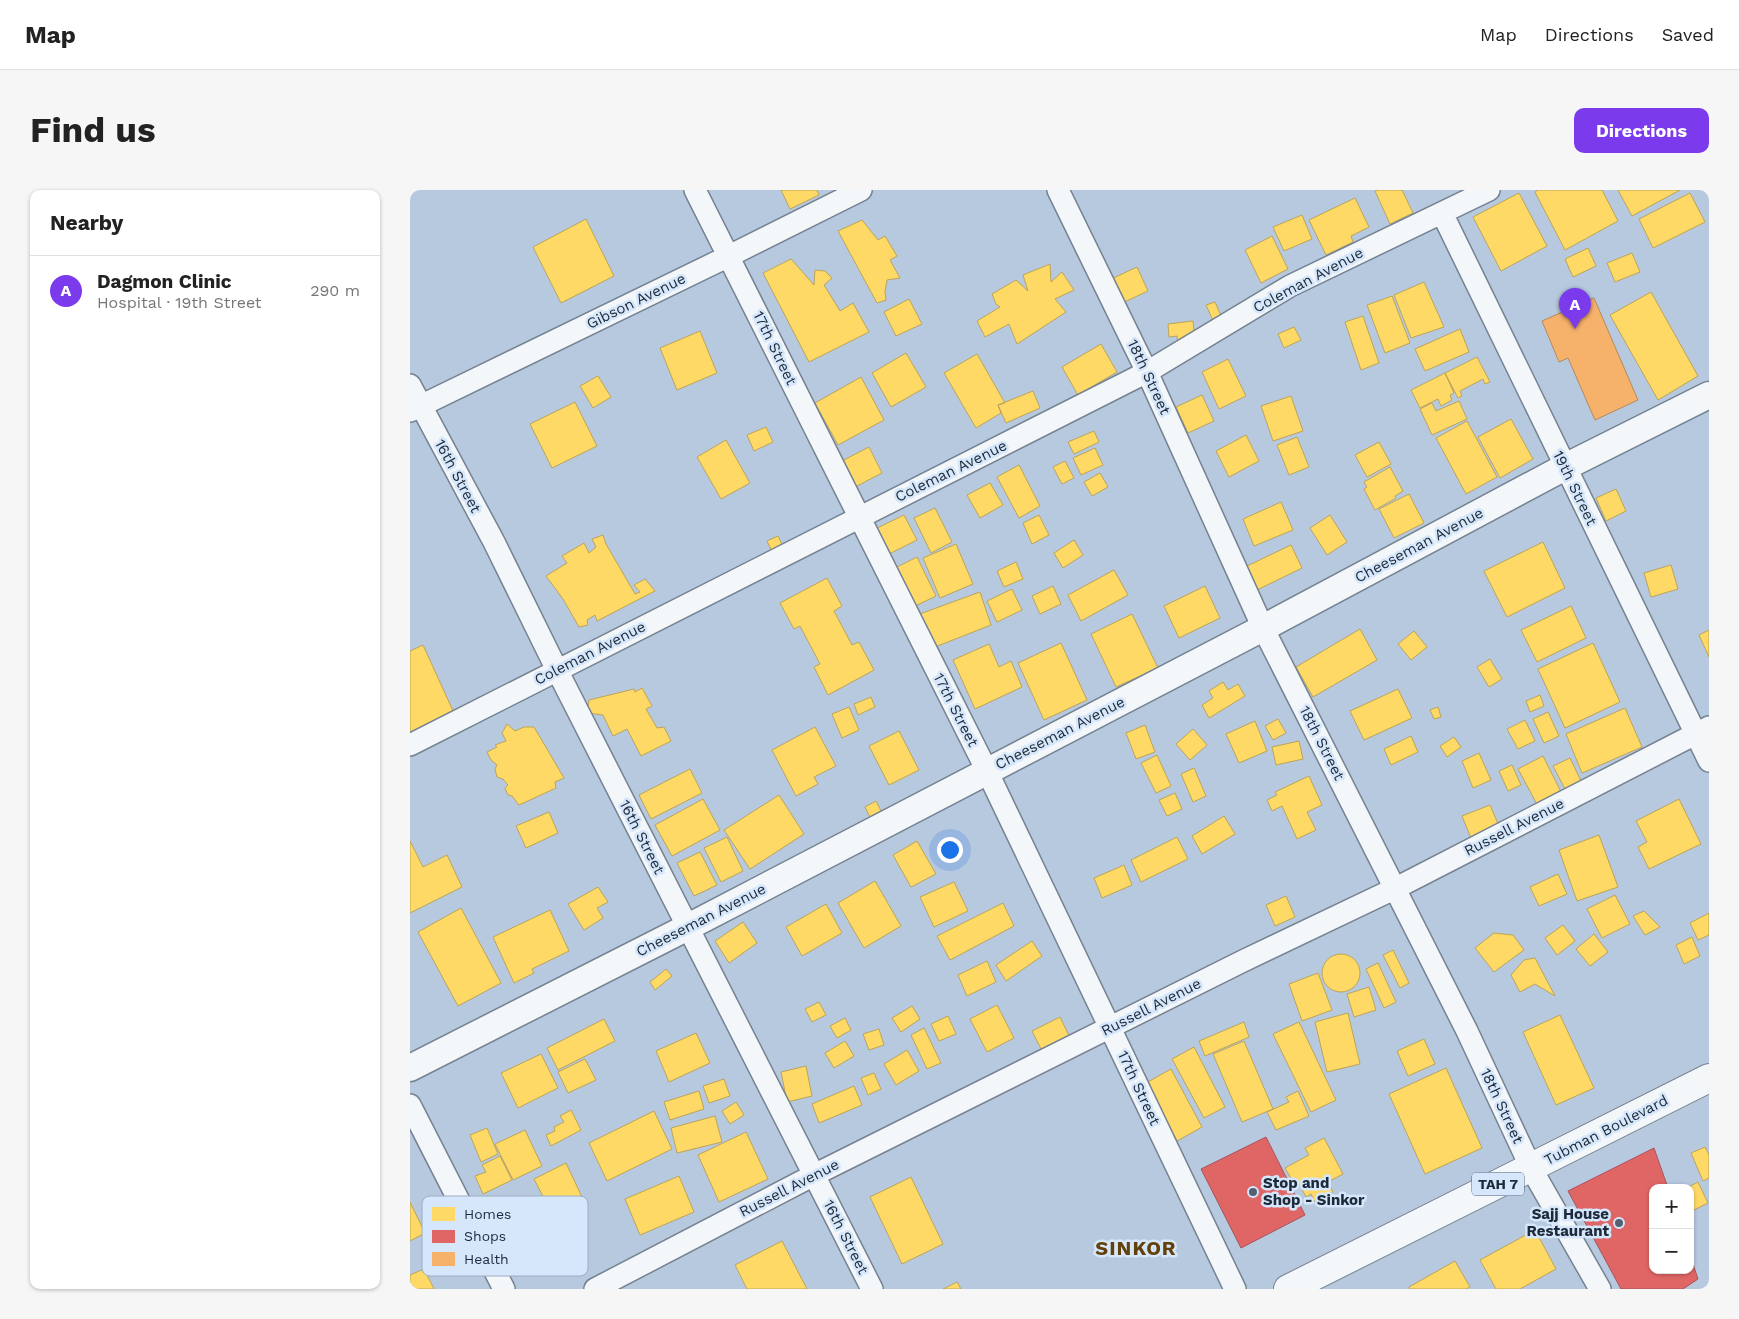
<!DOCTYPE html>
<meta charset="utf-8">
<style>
:root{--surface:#fff;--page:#f6f6f6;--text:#222;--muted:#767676;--line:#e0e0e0;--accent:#7c3aed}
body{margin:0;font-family:"Work Sans",sans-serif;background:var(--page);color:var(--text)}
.controls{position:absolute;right:15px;bottom:15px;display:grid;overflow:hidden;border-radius:10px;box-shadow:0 1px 4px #0004}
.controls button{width:45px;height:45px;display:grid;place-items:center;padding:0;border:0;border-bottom:1px solid var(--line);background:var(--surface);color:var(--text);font:25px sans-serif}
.you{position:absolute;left:539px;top:659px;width:18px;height:18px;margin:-12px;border:4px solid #fff;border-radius:50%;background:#1a73e8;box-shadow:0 0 0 8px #1a73e833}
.badge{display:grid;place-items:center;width:32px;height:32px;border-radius:50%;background:var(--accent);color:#fff;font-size:16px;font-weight:700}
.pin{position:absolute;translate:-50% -41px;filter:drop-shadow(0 1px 2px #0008)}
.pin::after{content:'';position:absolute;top:26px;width:18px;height:15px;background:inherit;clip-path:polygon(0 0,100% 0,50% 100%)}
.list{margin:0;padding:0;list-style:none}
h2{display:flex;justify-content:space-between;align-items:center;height:65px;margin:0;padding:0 20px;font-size:21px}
h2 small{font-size:16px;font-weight:400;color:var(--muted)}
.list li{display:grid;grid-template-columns:32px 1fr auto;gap:15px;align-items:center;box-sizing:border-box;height:70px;padding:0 20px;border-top:1px solid var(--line)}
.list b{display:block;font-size:19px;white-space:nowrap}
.list p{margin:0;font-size:16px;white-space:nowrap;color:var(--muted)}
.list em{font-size:16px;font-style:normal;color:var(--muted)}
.map{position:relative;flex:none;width:1299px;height:1099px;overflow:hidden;border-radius:10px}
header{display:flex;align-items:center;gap:30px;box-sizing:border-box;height:70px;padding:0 25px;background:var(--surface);border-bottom:1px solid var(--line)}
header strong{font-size:24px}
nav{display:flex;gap:28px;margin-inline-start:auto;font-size:18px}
.intro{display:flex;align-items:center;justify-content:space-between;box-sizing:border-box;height:120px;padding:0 30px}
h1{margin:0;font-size:35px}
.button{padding:12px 22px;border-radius:10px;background:var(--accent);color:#fff;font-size:18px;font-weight:700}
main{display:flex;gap:30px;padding:0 30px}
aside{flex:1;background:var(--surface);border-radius:10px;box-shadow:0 1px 4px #0004}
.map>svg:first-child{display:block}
.homes{fill:#ffd966;stroke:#bba458}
.shops{fill:#e06666;stroke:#a65458}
.health{fill:#f6b26b;stroke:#b5895c}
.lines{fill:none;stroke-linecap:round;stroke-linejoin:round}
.minor-casing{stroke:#748292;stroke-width:24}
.tertiary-casing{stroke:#748292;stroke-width:29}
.trunk-casing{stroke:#748292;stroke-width:30}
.minor{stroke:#f4f7fa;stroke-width:21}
.tertiary{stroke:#f4f7fa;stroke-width:26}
.trunk{stroke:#f4f7fa;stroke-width:28}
.poi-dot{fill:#536273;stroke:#d6e7fb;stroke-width:2}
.labels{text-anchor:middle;stroke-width:5;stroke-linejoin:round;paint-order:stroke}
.shield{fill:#d6e7fb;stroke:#546373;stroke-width:1}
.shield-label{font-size:14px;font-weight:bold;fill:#1d2a39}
.street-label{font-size:15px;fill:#1d2a39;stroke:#d6e7fb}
.poi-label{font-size:15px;font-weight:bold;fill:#1d2a39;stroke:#d6e7fb;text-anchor:start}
.district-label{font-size:20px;font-weight:bold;letter-spacing:1px;fill:#63410b;stroke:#d6e7fb}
.key{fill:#d6e7fb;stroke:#9eaec1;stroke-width:1}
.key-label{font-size:14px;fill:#1d2a39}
</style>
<header>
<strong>Map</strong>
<nav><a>Map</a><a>Directions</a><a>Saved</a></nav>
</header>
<div class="intro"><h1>Find us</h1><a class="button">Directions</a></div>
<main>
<aside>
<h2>Nearby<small></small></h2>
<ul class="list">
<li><span class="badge">A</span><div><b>Dagmon Clinic</b><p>Hospital · 19th Street</p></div><em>290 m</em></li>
</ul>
</aside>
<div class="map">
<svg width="1299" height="1099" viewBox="0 0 1299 1099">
<rect width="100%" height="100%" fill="#b7c9df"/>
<path class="homes" d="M 371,0 L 407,0 L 409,5 L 380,19 Z
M 968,0 L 992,0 L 1003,23 L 980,34 L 965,1 Z
M 1128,0 L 1192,0 L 1208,31 L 1155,60 L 1125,2 Z
M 1208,0 L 1270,0 L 1222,26 Z
M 1109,3 L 1137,56 L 1091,81 L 1063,27 Z
M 1280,3 L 1295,32 L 1243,58 L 1229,29 Z
M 945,8 L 959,37 L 941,46 L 943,52 L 916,65 L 899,30 Z
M 892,25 L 902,49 L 874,61 L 863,37 Z
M 176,29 L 204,86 L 151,113 L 123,57 Z
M 452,30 L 468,50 L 475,46 L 487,66 L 480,70 L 490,88 L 477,90 L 475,101 L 476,110 L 467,113 L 428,41 Z
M 862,46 L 878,79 L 851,93 L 835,60 Z
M 1178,58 L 1186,76 L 1163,87 L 1155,69 Z
M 1222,63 L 1230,82 L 1205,92 L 1197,73 Z
M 381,69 L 404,95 L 405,80 L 415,81 L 422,88 L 414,95 L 430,121 L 443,113 L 459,142 L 399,172 L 353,83 Z
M 640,74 L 641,92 L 652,82 L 664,100 L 645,109 L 656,122 L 607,154 L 599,134 L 575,147 L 567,131 L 590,117 L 586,114 L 582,104 L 606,90 L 618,101 L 613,85 Z
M 727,77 L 738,101 L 708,115 L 697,91 Z
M 1014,92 L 1034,137 L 1001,148 L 984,105 Z
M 1241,102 L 1288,186 L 1248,210 L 1200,125 Z
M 982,106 L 1000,153 L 975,163 L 957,115 Z
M 499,109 L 512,134 L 486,146 L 474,122 Z
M 805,112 L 814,133 L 806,137 L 796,115 Z
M 953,126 L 969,173 L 951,180 L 935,132 Z
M 783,131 L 785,152 L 768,154 L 767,146 L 759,147 L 758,134 Z
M 884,137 L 891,150 L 874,158 L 868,144 Z
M 1050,139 L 1059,162 L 1015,181 L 1005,159 Z
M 290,141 L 307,183 L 267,200 L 250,158 Z
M 691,154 L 707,182 L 668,205 L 652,177 Z
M 496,163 L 516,197 L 481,217 L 462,183 Z
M 567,164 L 595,213 L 588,215 L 591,223 L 566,238 L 534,183 Z
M 1067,167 L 1080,192 L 1075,194 L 1073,189 L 1050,201 L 1052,206 L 1048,208 L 1035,183 Z
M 818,169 L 836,206 L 809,219 L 792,182 Z
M 1035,183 L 1044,203 L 1040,205 L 1042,210 L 1031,216 L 1028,209 L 1010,218 L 1001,200 Z
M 188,186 L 201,207 L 183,218 L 170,196 Z
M 451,187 L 474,230 L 428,255 L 405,213 Z
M 623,201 L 630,218 L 596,233 L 588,215 Z
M 792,205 L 804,231 L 778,243 L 766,217 Z
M 881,206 L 893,241 L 863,251 L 851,216 Z
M 1049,211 L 1057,229 L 1022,245 L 1010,219 L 1022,213 L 1026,221 Z
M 165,212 L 187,256 L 142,278 L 120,234 Z
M 1101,229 L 1123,269 L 1090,288 L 1068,247 Z
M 1057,231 L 1087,287 L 1056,304 L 1026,248 Z
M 356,237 L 363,252 L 344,261 L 337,245 Z
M 684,241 L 689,252 L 664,264 L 658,252 Z
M 836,245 L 849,271 L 819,287 L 806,261 Z
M 887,247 L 899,277 L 879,285 L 867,255 Z
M 316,250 L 340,293 L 311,309 L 287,267 Z
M 969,252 L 981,274 L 957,287 L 945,265 Z
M 459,257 L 472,283 L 445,297 L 432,271 Z
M 685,258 L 693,275 L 671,285 L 663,268 Z
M 655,271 L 664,288 L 652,294 L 643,277 Z
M 609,275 L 630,316 L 609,328 L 587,287 Z
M 980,277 L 993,301 L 985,306 L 986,308 L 965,320 L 954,299 L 957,297 L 954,292 Z
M 690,283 L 698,297 L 682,306 L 674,292 Z
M 580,293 L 593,315 L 570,328 L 557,305 Z
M 1206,299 L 1216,321 L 1196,331 L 1186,308 Z
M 999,304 L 1014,333 L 984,348 L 969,319 Z
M 871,312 L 883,340 L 844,356 L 833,329 Z
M 525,318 L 542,352 L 521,363 L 504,328 Z
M 494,325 L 507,350 L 475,366 L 463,340 Z
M 629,325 L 639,345 L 622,354 L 613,333 Z
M 920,325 L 937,352 L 917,365 L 900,338 Z
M 193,345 L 196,354 L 225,404 L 230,402 L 224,395 L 235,389 L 245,401 L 187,431 L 185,425 L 177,430 L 178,435 L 169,437 L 153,409 L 136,386 L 157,373 L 152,366 L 174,353 L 179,363 L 186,357 L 182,349 Z
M 368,346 L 375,361 L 364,366 L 357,351 Z
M 664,350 L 673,365 L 653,378 L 644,363 Z
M 1133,352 L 1155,398 L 1097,427 L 1074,381 Z
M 546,354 L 563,394 L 530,408 L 513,368 Z
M 881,355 L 892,378 L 847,400 L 835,377 Z
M 507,367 L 526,406 L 499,419 L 481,380 Z
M 606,372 L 613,389 L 594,397 L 587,381 Z
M 1261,375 L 1268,399 L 1241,407 L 1234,383 Z
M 704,380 L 718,405 L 671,431 L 658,405 Z
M 417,388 L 432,416 L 424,421 L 442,455 L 449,452 L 464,480 L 418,505 L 404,477 L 410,474 L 390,436 L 384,439 L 370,413 Z
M 643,396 L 651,414 L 630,424 L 622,406 Z
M 795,396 L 810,428 L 769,448 L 754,416 Z
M 602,399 L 612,420 L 587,432 L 577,411 Z
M 570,402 L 581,435 L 520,459 L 507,425 Z
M 1161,416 L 1176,448 L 1127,472 L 1111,440 Z
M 722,424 L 748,478 L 706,497 L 681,444 Z
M 950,439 L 967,470 L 903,507 L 886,477 Z
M 1299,440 L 1299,467 L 1289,445 Z
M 1004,441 L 1017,457 L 1001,470 L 988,454 Z
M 651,453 L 677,510 L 634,530 L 608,473 Z
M 1183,453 L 1210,512 L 1155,538 L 1128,479 Z
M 579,454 L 589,477 L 601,471 L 612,497 L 565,519 L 543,470 Z
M 13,455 L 44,523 L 0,543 L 0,461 Z
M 1080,469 L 1092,489 L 1079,497 L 1067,477 Z
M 813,492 L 818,500 L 828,494 L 835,506 L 799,528 L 792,515 L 803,508 L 799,501 Z
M 232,498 L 242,516 L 236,519 L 247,538 L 254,537 L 261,551 L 231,566 L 217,539 L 203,546 L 193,525 L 177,523 L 179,510 L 224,499 L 225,502 Z
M 988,499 L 1002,528 L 954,550 L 940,521 Z
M 1130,505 L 1134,516 L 1120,522 L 1116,511 Z
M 461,507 L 465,517 L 448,525 L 444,514 Z
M 439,517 L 449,540 L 432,548 L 422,524 Z
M 1028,517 L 1031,527 L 1024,529 L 1020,520 Z
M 1215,518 L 1232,557 L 1172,583 L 1156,544 Z
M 1138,522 L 1149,546 L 1134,553 L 1123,529 Z
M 868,529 L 876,543 L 863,550 L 855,536 Z
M 1115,530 L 1125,551 L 1108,559 L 1097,539 Z
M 845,531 L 857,561 L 829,573 L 816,544 Z
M 97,534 L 105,541 L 114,537 L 124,537 L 154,588 L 145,592 L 146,598 L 109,615 L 102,606 L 98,605 L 95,598 L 98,595 L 93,589 L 87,587 L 85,579 L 87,575 L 81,570 L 77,562 L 87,557 L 85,555 L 96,551 L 92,543 Z
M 735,535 L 745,562 L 726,569 L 716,543 Z
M 405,537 L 426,576 L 404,587 L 408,594 L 386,606 L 362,560 Z
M 783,539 L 797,555 L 780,570 L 766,554 Z
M 489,541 L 509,580 L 479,595 L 459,556 Z
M 1001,546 L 1008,562 L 981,575 L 974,559 Z
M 1044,547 L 1051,557 L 1037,567 L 1030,556 Z
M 889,551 L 893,569 L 866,575 L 862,557 Z
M 1069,563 L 1081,590 L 1063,598 L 1052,571 Z
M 747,565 L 761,596 L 746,603 L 731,573 Z
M 1133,566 L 1152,604 L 1128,616 L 1108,579 Z
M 1160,568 L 1171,591 L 1155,599 L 1143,576 Z
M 1102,575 L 1111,595 L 1098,601 L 1089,581 Z
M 784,578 L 796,606 L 783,612 L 771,584 Z
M 280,579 L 292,603 L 241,629 L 229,605 Z
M 899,586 L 912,615 L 897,622 L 906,640 L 887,649 L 872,616 L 862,621 L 857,610 L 867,605 L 865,602 Z
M 765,603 L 772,619 L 757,626 L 749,610 Z
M 369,605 L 394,644 L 340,679 L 314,640 Z
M 293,609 L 310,640 L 262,666 L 245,635 Z
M 1269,609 L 1291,654 L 1239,679 L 1228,657 L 1237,652 L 1226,631 Z
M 466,611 L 471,621 L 460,627 L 455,617 Z
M 1080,615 L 1089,636 L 1061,648 L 1052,626 Z
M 139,622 L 148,643 L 116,658 L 106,636 Z
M 814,626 L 825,644 L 792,664 L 782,646 Z
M 1189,645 L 1208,697 L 1167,711 L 1149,660 Z
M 317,647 L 333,681 L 311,692 L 294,658 Z
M 767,647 L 778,669 L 731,692 L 721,670 Z
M 0,651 L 13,677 L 37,665 L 52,697 L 0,723 Z
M 507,651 L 526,684 L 501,697 L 483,665 Z
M 290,662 L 307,695 L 284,706 L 267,673 Z
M 714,675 L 722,695 L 692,708 L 684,688 Z
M 1148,684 L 1157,704 L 1129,716 L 1120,697 Z
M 465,691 L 491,736 L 454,758 L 428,713 Z
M 544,692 L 558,721 L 524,737 L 510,707 Z
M 188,697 L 198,712 L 187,718 L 193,728 L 174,740 L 158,714 Z
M 1205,705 L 1220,734 L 1192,748 L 1177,719 Z
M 876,706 L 885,727 L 865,736 L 856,715 Z
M 593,713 L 604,736 L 540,770 L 527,746 Z
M 416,714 L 432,743 L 392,766 L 376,737 Z
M 51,718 L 91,793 L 48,816 L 8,742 Z
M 140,720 L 159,761 L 122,779 L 124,783 L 104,793 L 83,747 Z
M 1234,721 L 1250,737 L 1235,745 L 1223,726 Z
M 1299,723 L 1299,745 L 1288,750 L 1280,733 Z
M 333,732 L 347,753 L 319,773 L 305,751 Z
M 1153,735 L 1165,751 L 1147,765 L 1135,748 Z
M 1084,743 L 1103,745 L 1114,760 L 1084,782 L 1065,758 Z
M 1184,744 L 1198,762 L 1180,776 L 1166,759 Z
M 1282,747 L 1290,766 L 1274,774 L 1266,755 Z
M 622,751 L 632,766 L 596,791 L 586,775 Z
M 983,760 L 999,793 L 990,798 L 973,765 Z
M912 783a19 19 0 1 1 38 0a19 19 0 1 1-38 0Z
M 1125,768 L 1145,806 L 1125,794 L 1110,802 L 1101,785 L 1114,770 Z
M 577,771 L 586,792 L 557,806 L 548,785 Z
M 968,773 L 986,812 L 974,818 L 956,779 Z
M 256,779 L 262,786 L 245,800 L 240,792 Z
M 908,783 L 922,820 L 892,831 L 879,794 Z
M 959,797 L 966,820 L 944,827 L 937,804 Z
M 409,812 L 416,825 L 402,832 L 395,819 Z
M 587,815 L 604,848 L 577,862 L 560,829 Z
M 502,816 L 510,829 L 491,842 L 482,828 Z
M 938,823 L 950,874 L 917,882 L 905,832 Z
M 1150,825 L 1184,898 L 1146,915 L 1113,842 Z
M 538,826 L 546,844 L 529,851 L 521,834 Z
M 650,827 L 661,850 L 633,863 L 622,841 Z
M 435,828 L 441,840 L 427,848 L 420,836 Z
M 194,829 L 205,851 L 148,880 L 137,858 Z
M 834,832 L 839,847 L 795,866 L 789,851 Z
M 889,832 L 926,910 L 901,922 L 863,844 Z
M 514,838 L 531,873 L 517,879 L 501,845 Z
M 469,839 L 474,855 L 459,860 L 453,844 Z
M 286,843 L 300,873 L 259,892 L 246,861 Z
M 1014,849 L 1025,874 L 998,886 L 987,861 Z
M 435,851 L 444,866 L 424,878 L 415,863 Z
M 834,851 L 863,919 L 832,932 L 803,864 Z
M 784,857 L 815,917 L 794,928 L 762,869 Z
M 497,860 L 509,881 L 486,895 L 474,874 Z
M 131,864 L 148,898 L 108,918 L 91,883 Z
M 175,869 L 186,890 L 158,903 L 148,882 Z
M 396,876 L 402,906 L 377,912 L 371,882 Z
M 1036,878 L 1072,958 L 1015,984 L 979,904 Z
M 761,879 L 792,937 L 767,951 L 736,893 Z
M 464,883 L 471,899 L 458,905 L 451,888 Z
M 314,889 L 320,906 L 299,913 L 293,896 Z
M 444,896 L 452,915 L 409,933 L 402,914 Z
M 289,901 L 294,919 L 260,930 L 254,912 Z
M 888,901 L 899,926 L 866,940 L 857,922 L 879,912 L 876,907 Z
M 326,912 L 334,925 L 320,934 L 312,921 Z
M 161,920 L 171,940 L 141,956 L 136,945 L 145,941 L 144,937 L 154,932 L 150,926 Z
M 244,921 L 262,959 L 197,991 L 179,953 Z
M 305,926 L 312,952 L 267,963 L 261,938 Z
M 77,938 L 88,964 L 71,972 L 60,945 Z
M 115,940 L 132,976 L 103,990 L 85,954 Z
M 336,942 L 358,989 L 309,1012 L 288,965 Z
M 914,948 L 933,984 L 918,992 L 923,1002 L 905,1012 L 901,1004 L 896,1007 L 886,988 L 882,990 L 875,978 L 899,965 L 895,958 Z
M 1295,957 L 1299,965 L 1299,988 L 1293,991 L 1281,963 Z
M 90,966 L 102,990 L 73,1004 L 65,986 L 76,982 L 72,975 Z
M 156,973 L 172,1007 L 141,1022 L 124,989 Z
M 269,986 L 284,1022 L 230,1045 L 215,1009 Z
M 501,987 L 533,1054 L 492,1074 L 460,1007 Z
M 1288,992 L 1298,1013 L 1280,1022 L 1280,998 L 1277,998 Z
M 0,1012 L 15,1043 L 0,1051 Z
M 1125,1040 L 1146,1079 L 1110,1099 L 1086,1099 L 1070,1070 Z
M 372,1051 L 397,1099 L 337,1099 L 325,1075 Z
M 1045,1071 L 1060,1097 L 1056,1099 L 1000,1099 L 999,1097 Z
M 14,1079 L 24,1099 L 0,1099 L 0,1085 Z
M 547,1092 L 551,1099 L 533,1099 Z"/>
<path class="shops" d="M 856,947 L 895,1025 L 831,1058 L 791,979 Z
M 1244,958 L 1258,998 L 1243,998 L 1243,1080 L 1280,1080 L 1280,1065 L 1288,1089 L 1273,1099 L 1211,1099 L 1158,1001 Z"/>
<path class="health" d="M 1184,108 L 1228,210 L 1185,230 L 1158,168 L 1149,172 L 1132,131 Z"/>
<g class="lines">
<defs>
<path id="minor" d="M 285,0 L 577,581 L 825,1099
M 648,0 L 737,182 L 853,438 L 1057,841 L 1121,978 L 1190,1099
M 1032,23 L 1299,571
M 0,195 L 84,352 L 147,480 L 462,1099
M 0,221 L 319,66 L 451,0
M 0,555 L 737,182 L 880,96 L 1079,0
M 0,915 L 94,1099
M 185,1099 L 404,985 L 833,771 L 986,698 L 1299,537"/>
<path id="tertiary" d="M 0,878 L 278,737 L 853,438 L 1155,277 L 1299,205"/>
<path id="trunk" d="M 878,1099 L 1299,888"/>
</defs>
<use href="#minor" class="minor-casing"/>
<use href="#tertiary" class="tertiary-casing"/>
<use href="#trunk" class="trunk-casing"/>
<use href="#minor" class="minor"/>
<use href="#tertiary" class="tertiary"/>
<use href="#trunk" class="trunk"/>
</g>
<g class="poi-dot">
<circle cx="843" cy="1002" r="5"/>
<circle cx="1209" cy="1033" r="5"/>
</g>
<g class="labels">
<rect class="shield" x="1062" y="982.5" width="52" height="23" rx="4"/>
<g class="shield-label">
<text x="1088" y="999">TAH 7</text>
</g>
<g class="street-label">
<text transform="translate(898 90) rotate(-28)" y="5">Coleman Avenue</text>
<text transform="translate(226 111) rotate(-26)" y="5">Gibson Avenue</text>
<text transform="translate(365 158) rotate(64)" y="5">17th Street</text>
<text transform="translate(739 187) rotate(65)" y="5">18th Street</text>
<text transform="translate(541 281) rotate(-26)" y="5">Coleman Avenue</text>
<text transform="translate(48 286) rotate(62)" y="5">16th Street</text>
<text transform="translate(1165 298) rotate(64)" y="5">19th Street</text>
<text transform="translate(1009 355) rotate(-28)" y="5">Cheeseman Avenue</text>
<text transform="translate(180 463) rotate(-27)" y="5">Coleman Avenue</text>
<text transform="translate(546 520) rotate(63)" y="5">17th Street</text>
<text transform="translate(650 543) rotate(-27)" y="5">Cheeseman Avenue</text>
<text transform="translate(912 553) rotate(63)" y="5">18th Street</text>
<text transform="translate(1104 637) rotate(-27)" y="5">Russell Avenue</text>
<text transform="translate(232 647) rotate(63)" y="5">16th Street</text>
<text transform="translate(291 730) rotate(-27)" y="5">Cheeseman Avenue</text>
<text transform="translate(741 817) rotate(-27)" y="5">Russell Avenue</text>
<text transform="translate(729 898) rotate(65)" y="5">17th Street</text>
<text transform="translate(1092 916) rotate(65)" y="5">18th Street</text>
<text transform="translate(1196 940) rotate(-27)" y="5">Tubman Boulevard</text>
<text transform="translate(379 998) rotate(-27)" y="5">Russell Avenue</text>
<text transform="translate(436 1047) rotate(63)" y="5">16th Street</text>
</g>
<g class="poi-label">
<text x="853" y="998">Stop and<tspan x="853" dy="17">Shop - Sinkor</tspan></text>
<text x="1199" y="1029" text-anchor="end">Sajj House<tspan x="1199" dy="17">Restaurant</tspan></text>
</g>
<g class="district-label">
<text x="726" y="1065">SINKOR</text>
</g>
</g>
<rect x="12" y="1006" width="166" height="80" rx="8" class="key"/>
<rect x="22" y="1017" width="23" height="14" fill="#ffd966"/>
<rect x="22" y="1040" width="23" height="13" fill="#e06666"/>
<rect x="22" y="1062" width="23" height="14" fill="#f6b26b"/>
<g class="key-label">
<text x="54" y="1029">Homes</text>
<text x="54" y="1051">Shops</text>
<text x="54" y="1074">Health</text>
</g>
</svg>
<div class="controls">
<button>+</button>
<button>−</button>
</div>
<div class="you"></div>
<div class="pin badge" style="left:1165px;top:139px">A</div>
</div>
</main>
